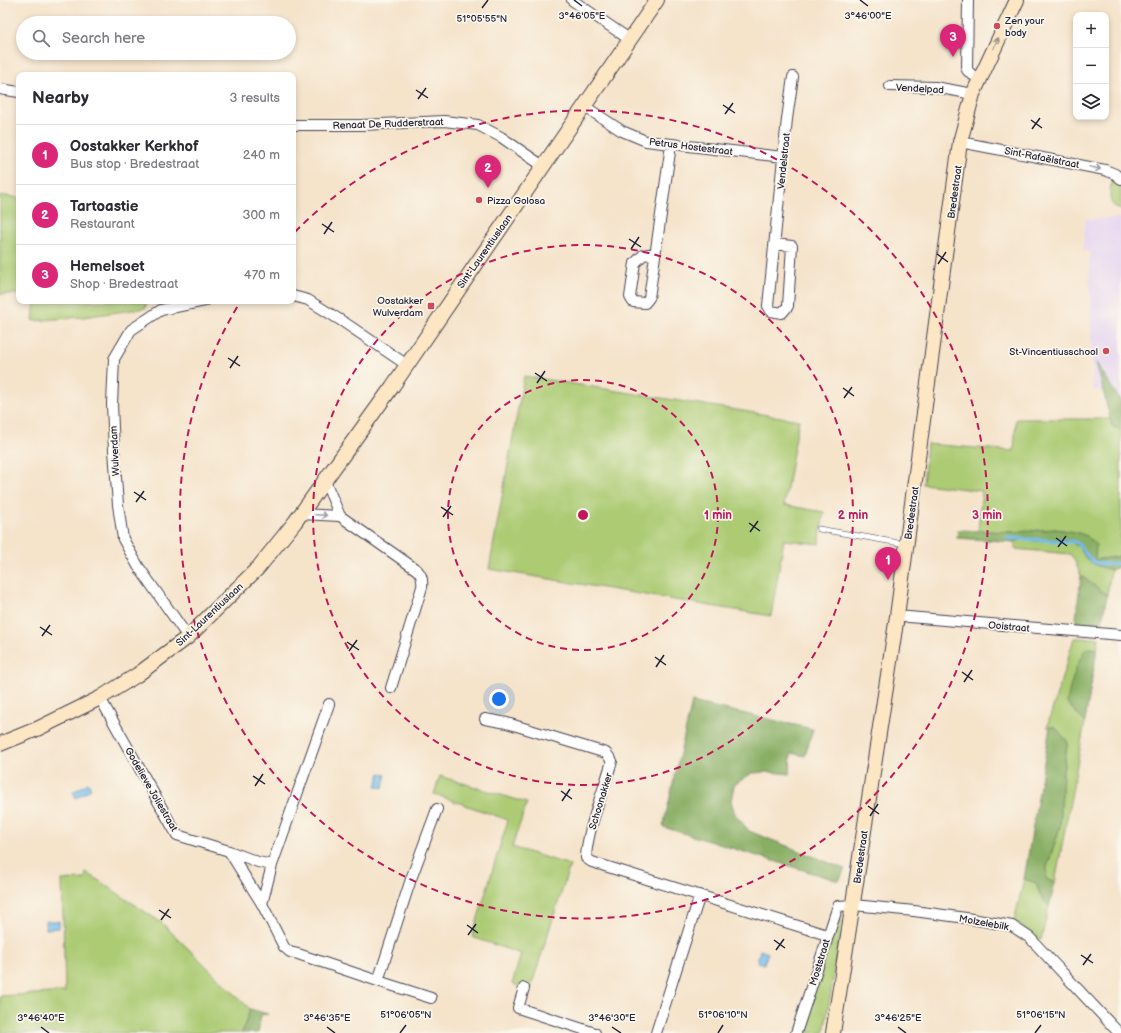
<!DOCTYPE html>
<meta charset="utf-8">
<style>
:root{--surface:#fff;--page:#f7f7f7;--text:#2b2b33;--muted:#7c7c81;--line:#e1e1e2;--accent:#db2777}
body{margin:0;font-family:"Balsamiq Sans",sans-serif;background:var(--page);color:var(--text)}
.controls{position:absolute;right:12px;top:12px;display:grid;overflow:hidden;border-radius:8px;box-shadow:0 2px 6px #0003}
.controls button{width:36px;height:36px;display:grid;place-items:center;padding:0;border:0;border-bottom:1px solid var(--line);background:var(--surface);color:var(--text);font:20px sans-serif}
.you{position:absolute;left:499px;top:699px;width:14px;height:14px;margin:-10px;border:3px solid #fff;border-radius:50%;background:#1a73e8;box-shadow:0 0 0 6px #1a73e833}
.badge{display:grid;place-items:center;width:26px;height:26px;border-radius:50%;background:var(--accent);color:#fff;font-size:13px;font-weight:700}
.pin{position:absolute;translate:-50% -33px;filter:drop-shadow(0 1px 2px #0008)}
.pin::after{content:'';position:absolute;top:21px;width:14px;height:12px;background:inherit;clip-path:polygon(0 0,100% 0,50% 100%)}
.list{margin:0;padding:0;list-style:none}
h2{display:flex;justify-content:space-between;align-items:center;height:52px;margin:0;padding:0 16px;font-size:17px}
h2 small{font-size:13px;font-weight:400;color:var(--muted)}
.list li{display:grid;grid-template-columns:26px 1fr auto;gap:12px;align-items:center;box-sizing:border-box;height:60px;padding:0 16px;border-top:1px solid var(--line)}
.list b{display:block;font-size:15px;white-space:nowrap}
.list p{margin:0;font-size:13px;white-space:nowrap;color:var(--muted)}
.list em{font-size:13px;font-style:normal;color:var(--muted)}
.icon{flex:none;width:22px;height:22px;fill:none;stroke:currentColor;stroke-width:2;stroke-linecap:round;stroke-linejoin:round}
.map{position:relative;flex:none;width:1121px;height:1033px;overflow:hidden}
.search{position:absolute;background:var(--surface);box-shadow:0 2px 6px #0003;left:16px;top:16px;width:280px;height:44px;display:flex;align-items:center;gap:10px;box-sizing:border-box;padding:0 14px;border-radius:22px;color:var(--muted);font-size:15px}
.panel{position:absolute;background:var(--surface);box-shadow:0 2px 6px #0003;left:16px;top:72px;width:280px;height:232px;border-radius:8px}
.map>svg:first-child{display:block}
.built{fill:#e5d3f1}
.green{fill:#accb73;stroke:#677657}
.forest{fill:#89af65;stroke:#566850}
.water{fill:#72bceb;stroke:#4a6f93}
.lines{fill:none;stroke-linecap:round;stroke-linejoin:round}
.stream{stroke:#72bceb;stroke-width:3.5}
.lane-casing{stroke:#423f50;stroke-width:6}
.street-casing{stroke:#423f50;stroke-width:12}
.secondary-casing{stroke:#423f50;stroke-width:16}
.lane{stroke:#fff;stroke-width:5}
.street{stroke:#fff;stroke-width:10}
.secondary{stroke:#fce6c4;stroke-width:14}
.oneway{stroke:#9a8e86}
.oneway2{stroke:#9c9ca7}
.ticks{fill:none;stroke:#22223b;stroke-width:1.5}
.ring{fill:none;stroke:#c2185b;stroke-width:2;stroke-dasharray:7 5}
.poi-dot{fill:#d1495b;stroke:#fbf7ec;stroke-width:1.5}
.labels{text-anchor:middle;stroke-width:3.5;stroke-linejoin:round;paint-order:stroke}
.poi-label{font-size:10px;fill:#22223b;stroke:#fbf7ec;text-anchor:start}
.street-label{font-size:10px;fill:#22223b;stroke:#fbf7ec}
.ticks-label{font-size:10px;text-anchor:middle;fill:#22223b;stroke:#fbf7ec;stroke-width:3.5;stroke-linejoin:round;paint-order:stroke}
.centre{fill:#c2185b;stroke:#fbf7ec;stroke-width:2}
.ring-label{font-size:12px;text-anchor:middle;font-weight:bold;fill:#c2185b;stroke:#fbf7ec;stroke-width:3.5;stroke-linejoin:round;paint-order:stroke}
</style>
<div class="map">
<svg width="1121" height="1033" viewBox="0 0 1121 1033">
<rect width="100%" height="100%" fill="#fbf7ec"/>
<filter id="ink" filterUnits="userSpaceOnUse"><feTurbulence type="fractalNoise" baseFrequency=".025" numOctaves="2"/><feDisplacementMap in="SourceGraphic" scale="8" xChannelSelector="R" yChannelSelector="G"/><feConvolveMatrix kernelMatrix="1 2 1 2 8 2 1 2 1" color-interpolation-filters="sRGB"/></filter>
<filter id="wash" filterUnits="userSpaceOnUse"><feTurbulence type="fractalNoise" baseFrequency=".012" numOctaves="4" result="noise"/><feDisplacementMap in="SourceGraphic" scale="16" xChannelSelector="R" yChannelSelector="G"/><feGaussianBlur stdDeviation="0.9" result="paint"/><feColorMatrix in="noise" values="0 0 0 0 0 0 0 0 0 0 0 0 0 0 0 0 0 1.4 0 .05"/><feComposite in="paint" operator="in"/></filter>
<g filter="url(#wash)">
<rect width="100%" height="100%" fill="#f5e3ca"/>
<path class="built" d="M 1121,218 L 1121,426 L 1105,404 L 1103,390 L 1093,390 L 1089,251 L 1083,251 L 1085,219 Z"/>
<path class="green" d="M 1112,178 L 1121,186 L 1121,210 C 1106,205 1110,190 1112,178 Z
M 0,195 L 19,198 L 19,294 L 0,294 Z
M 35,301 L 146,301 L 146,308 L 83,317 L 33,321 Z
M 524,376 L 799,420 L 784,505 L 824,512 L 819,544 L 784,540 L 771,616 L 489,569 Z
M 1016,419 L 1110,419 L 1112,426 L 1121,430 L 1121,556 L 1095,560 L 1087,536 L 1075,532 L 1055,529 L 1014,532 L 978,531 L 982,491 L 923,484 L 927,444 L 1014,451 Z
M 1023,539 L 1035,541 L 1068,540 L 1079,547 L 1087,560 L 1098,566 L 1111,570 L 1107,595 L 1081,576 L 1074,559 L 1070,554 L 1015,549 L 1015,542 Z
M 1074,638 L 1099,638 L 1097,649 L 1087,648 L 1067,703 L 1085,722 L 1055,883 L 1046,879 L 1047,867 L 1060,827 L 1063,772 L 1067,746 L 1067,741 L 1055,727 L 1047,727 Z
M 440,776 L 527,803 L 512,847 L 570,865 L 530,990 L 512,984 L 521,954 L 472,937 L 508,820 L 434,794 Z
M 86,872 L 162,923 L 250,1009 L 242,1033 L 0,1033 L 0,996 L 65,992 L 62,880 L 85,879 Z
M 1024,879 L 1036,883 L 1040,895 L 1049,907 L 1041,940 L 1014,921 Z
M 839,919 L 843,922 L 824,1033 L 802,1033 L 837,921 Z"/>
<path class="forest" d="M 1096,362 L 1121,402 L 1121,430 L 1112,426 Z
M 1055,529 L 1075,532 L 1087,536 L 1096,545 L 1095,560 L 1121,556 L 1121,566 L 1111,570 L 1098,566 L 1087,560 L 1079,547 L 1068,540 L 1035,541 L 1023,539 L 1015,542 L 957,538 L 958,530 L 1014,532 Z
M 1081,576 L 1107,595 L 1101,628 L 1075,626 Z
M 1087,648 L 1097,649 L 1085,722 L 1067,703 C 1068,691 1079,655 1087,648 Z
M 692,702 L 813,729 L 805,756 L 791,753 L 790,774 L 769,772 L 752,773 L 734,785 L 731,801 L 735,814 L 749,831 L 845,869 L 839,881 L 663,827 Z
M 1050,727 L 1055,727 L 1067,741 L 1067,746 L 1063,772 L 1060,827 L 1047,867 L 1046,879 L 1055,883 L 1049,907 L 1040,894 L 1036,883 L 1024,879 Z
M 250,1009 L 268,1014 L 261,1015 L 258,1033 L 242,1033 Z"/>
<path class="water" d="M 380,773 L 386,775 L 383,788 L 376,786 Z
M 88,783 L 91,789 L 76,798 L 73,792 Z
M 46,921 L 59,921 L 59,928 L 46,929 Z
M 760,950 L 768,953 L 764,964 L 757,962 Z"/>
<g class="lines">
<path class="stream" d="M 1007,538 L 1075,542 C 1080,544 1082,549 1086,554 C 1094,567 1107,564 1121,563"/>
</g>
</g>
<g filter="url(#ink)">
<g class="lines">
<defs>
<path id="lane" d="M 819,529 L 905,544"/>
<path id="street" d="M 572,0 L 629,39
M 968,0 L 967,70 L 971,74 L 980,79
M 890,86 L 935,87 L 973,94
M 0,89 L 19,92
M 584,106 L 622,131 L 646,141 L 783,157
M 293,125 L 362,125 L 444,121 L 478,125 L 501,137 L 543,166
M 960,142 L 1105,170 L 1115,174 L 1121,179
M 775,244 L 792,246 L 788,306 L 782,313 L 771,311 L 768,306 L 787,119 L 793,77
M 655,253 L 643,255 L 635,263 L 630,297 L 633,302 L 645,303 L 649,298 L 671,145
M 293,296 L 308,300 L 345,323 L 407,365
M 325,481 L 340,516 L 417,570 C 422,575 423,580 422,587 L 391,688
M 301,514 L 340,516
M 897,616 L 1121,635
M 188,637 L 138,566 L 123,539 L 118,505 L 114,450 L 112,404 L 114,359 L 131,330 L 161,310 L 205,301
M 100,698 L 177,835 L 229,851 L 262,904 L 284,947 L 290,952 L 298,954 L 378,981 L 411,879 L 437,809
M 485,719 L 507,723 L 606,753 L 612,761 C 604,789 587,830 586,858 L 592,862 L 827,935
M 229,851 L 258,862 L 272,865
M 262,904 L 272,865 L 329,704
M 378,981 L 431,998
M 524,988 L 518,1008 L 595,1033
M 656,1033 L 700,895
M 796,1033 L 838,906 L 854,905 L 914,911 L 966,918 L 1012,926 L 1030,938 L 1119,1033"/>
<path id="secondary" d="M 0,744 L 37,729 L 100,698 L 137,675 L 188,637 L 258,568 L 295,522 L 392,387 L 657,0
M 833,1033 L 897,616 L 960,142 L 973,94 L 1017,0"/>
</defs>
<use href="#lane" class="lane-casing"/>
<use href="#street" class="street-casing"/>
<use href="#secondary" class="secondary-casing"/>
<use href="#lane" class="lane"/>
<use href="#street" class="street"/>
<use href="#secondary" class="secondary"/>
</g>
<defs><path id="oneway-shaft" d="M-6 0H5M1.5-3L5.5 0L1.5 3" fill="none" stroke-width="1.6" stroke-linecap="round" stroke-linejoin="round"/></defs>
<use class="oneway" href="#oneway-shaft" transform="translate(996 43) rotate(-65)"/>
<g class="oneway2">
<use href="#oneway-shaft" transform="translate(1095 168) rotate(12)"/>
<use href="#oneway-shaft" transform="translate(321 515) rotate(3)"/>
</g>
</g>
<path class="ticks" d="M 574,0 L 582,6M 860,0 L 868,6M 482,8 L 488,0M 416,90 L 428,98M 418,99 L 426,88M 723,105 L 735,113M 725,114 L 733,103M 1031,120 L 1042,128M 1032,129 L 1040,118M 322,224 L 334,232M 324,234 L 332,222M 629,239 L 641,247M 631,249 L 639,237M 937,254 L 948,262M 938,264 L 946,252M 228,358 L 240,366M 230,368 L 238,356M 535,373 L 547,381M 537,383 L 545,371M 843,388 L 854,396M 844,398 L 852,387M 134,492 L 146,500M 136,502 L 144,491M 441,507 L 453,515M 443,517 L 451,506M 749,523 L 760,531M 750,532 L 758,521M 1056,538 L 1067,546M 1058,547 L 1066,536M 40,627 L 52,635M 42,636 L 50,625M 347,642 L 359,650M 349,651 L 357,640M 655,657 L 666,665M 656,667 L 664,655M 962,672 L 973,680M 964,682 L 972,670M 253,776 L 265,784M 255,786 L 263,774M 561,791 L 572,799M 562,801 L 570,789M 868,806 L 879,814M 870,816 L 878,804M 159,910 L 171,918M 161,920 L 169,909M 467,925 L 478,933M 468,935 L 476,924M 774,940 L 785,948M 776,950 L 784,939M 1081,955 L 1093,963M 1083,965 L 1091,954M 41,1027 L 49,1033M 327,1027 L 335,1033M 612,1027 L 621,1033M 898,1027 L 906,1033M 400,1033 L 406,1025M 718,1033 L 723,1025M 1035,1033 L 1041,1025"/>
<g class="ring">
<circle cx="583" cy="515" r="135"/>
<circle cx="583" cy="515" r="270"/>
<path d="M295 232A404 404 0 1 1 239 304"/>
</g>
<g class="poi-dot">
<circle cx="997" cy="26" r="4"/>
<circle cx="479" cy="200" r="4"/>
<rect x="427" y="302" width="8" height="8" rx="2"/>
<circle cx="1106" cy="351" r="4"/>
</g>
<g class="labels">
<g class="poi-label">
<text x="1005" y="24">Zen your<tspan x="1005" dy="12">body</tspan></text>
<text x="487" y="204">Pizza Golosa</text>
<text x="423" y="304" text-anchor="end">Oostakker<tspan x="423" dy="12">Wulverdam</tspan></text>
<text x="1098" y="355" text-anchor="end">St-Vincentiusschool</text>
</g>
<g class="street-label">
<text transform="translate(920 88) rotate(3)" y="4">Vendelpad</text>
<text transform="translate(388 123) rotate(-2)" y="4">Renaat De Rudderstraat</text>
<text transform="translate(691 146) rotate(7)" y="4">Petrus Hostestraat</text>
<text transform="translate(1042 157) rotate(11)" y="4">Sint-Rafaëlstraat</text>
<text transform="translate(783 161) rotate(-84)" y="4">Vendelstraat</text>
<text transform="translate(954 192) rotate(-82)" y="4">Bredestraat</text>
<text transform="translate(484 251) rotate(-55)" y="4">Sint-Laurentiuslaan</text>
<text transform="translate(114 451) rotate(-93)" y="4">Wulverdam</text>
<text transform="translate(911 513) rotate(-82)" y="4">Bredestraat</text>
<text transform="translate(209 614) rotate(-43)" y="4">Sint-Laurentiuslaan</text>
<text transform="translate(1009 626) rotate(5)" y="4">Ooistraat</text>
<text transform="translate(152 789) rotate(60)" y="4">Godelieve Joliestraat</text>
<text transform="translate(600 801) rotate(-73)" y="4">Schoonakker</text>
<text transform="translate(860 857) rotate(-82)" y="4">Bredestraat</text>
<text transform="translate(984 922) rotate(10)" y="4">Molzelebilk</text>
<text transform="translate(819 962) rotate(-73)" y="4">Moststraat</text>
</g>
</g>
<g class="ticks-label">
<text x="582" y="19">3°46'05"E</text>
<text x="868" y="19">3°46'00"E</text>
<text x="482" y="22">51°05'55"N</text>
<text x="406" y="1018">51°06'05"N</text>
<text x="723" y="1018">51°06'10"N</text>
<text x="1041" y="1018">51°06'15"N</text>
<text x="41" y="1021">3°46'40"E</text>
<text x="327" y="1021">3°46'35"E</text>
<text x="612" y="1021">3°46'30"E</text>
<text x="898" y="1021">3°46'25"E</text>
</g>
<circle cx="583" cy="515" r="6" class="centre"/>
<g class="ring-label">
<text x="718" y="519">1 min</text>
<text x="853" y="519">2 min</text>
<text x="987" y="519">3 min</text>
</g>
</svg>
<div class="controls">
<button>+</button>
<button>−</button>
<button><svg class="icon" aria-label="layers" viewBox="0 0 24 24"><path d="M12 4l9 5-9 5-9-5zM3 14l9 5 9-5"/></svg></button>
</div>
<div class="you"></div>
<div class="pin badge" style="left:888px;top:580px">1</div>
<div class="pin badge" style="left:488px;top:188px">2</div>
<div class="pin badge" style="left:953px;top:57px">3</div>
<div class="search"><svg class="icon" aria-label="search" viewBox="0 0 24 24"><circle cx="10" cy="10" r="6"/><path d="M15 15l6 6"/></svg>Search here</div>
<section class="panel">
<h2>Nearby<small>3 results</small></h2>
<ul class="list">
<li><span class="badge">1</span><div><b>Oostakker Kerkhof</b><p>Bus stop · Bredestraat</p></div><em>240 m</em></li>
<li><span class="badge">2</span><div><b>Tartoastie</b><p>Restaurant</p></div><em>300 m</em></li>
<li><span class="badge">3</span><div><b>Hemelsoet</b><p>Shop · Bredestraat</p></div><em>470 m</em></li>
</ul>
</section>
</div>
